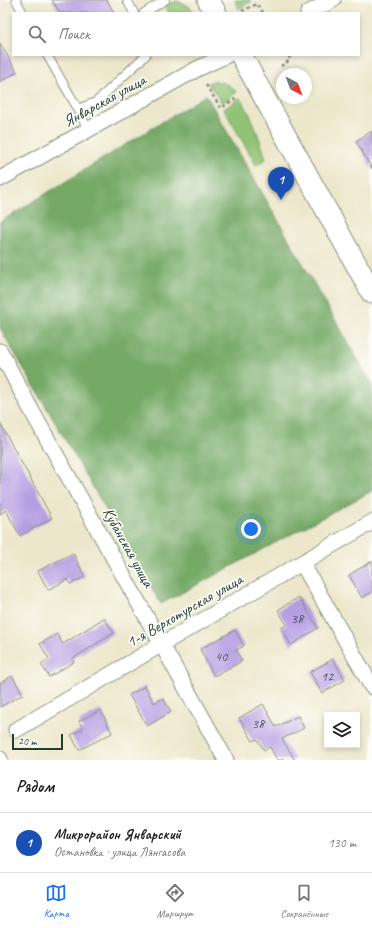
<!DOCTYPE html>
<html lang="ru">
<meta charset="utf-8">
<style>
:root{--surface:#fff;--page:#f6f6f6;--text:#222;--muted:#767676;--line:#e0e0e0;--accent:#1a73e8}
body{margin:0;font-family:Caveat,sans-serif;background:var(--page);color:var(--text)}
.controls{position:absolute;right:12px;bottom:12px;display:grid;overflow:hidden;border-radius:0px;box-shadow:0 2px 6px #0003}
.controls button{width:36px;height:36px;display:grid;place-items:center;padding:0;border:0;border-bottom:1px solid var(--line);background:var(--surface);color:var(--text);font:20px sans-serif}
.compass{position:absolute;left:276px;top:68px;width:36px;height:36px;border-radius:50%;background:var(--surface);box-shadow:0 2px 6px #0003;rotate:138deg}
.scale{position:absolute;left:12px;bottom:10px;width:51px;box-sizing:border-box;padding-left:4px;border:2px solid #1f3d34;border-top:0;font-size:11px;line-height:14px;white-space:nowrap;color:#1f3d34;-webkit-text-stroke:3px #fdfcf7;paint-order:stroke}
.you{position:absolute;left:251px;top:529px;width:14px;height:14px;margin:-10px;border:3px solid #fff;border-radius:50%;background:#1a73e8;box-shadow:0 0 0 6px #1a73e833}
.badge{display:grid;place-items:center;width:26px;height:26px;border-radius:50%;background:var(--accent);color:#fff;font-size:13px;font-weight:700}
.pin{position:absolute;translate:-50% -33px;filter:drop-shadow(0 1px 2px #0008)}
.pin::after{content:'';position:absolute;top:21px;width:14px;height:12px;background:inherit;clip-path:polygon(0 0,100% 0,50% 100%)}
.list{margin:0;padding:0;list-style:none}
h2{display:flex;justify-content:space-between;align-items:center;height:52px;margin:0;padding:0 16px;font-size:17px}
h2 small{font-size:13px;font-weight:400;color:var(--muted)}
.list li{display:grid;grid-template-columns:26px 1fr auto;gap:12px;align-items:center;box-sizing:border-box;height:60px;padding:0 16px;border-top:1px solid var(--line)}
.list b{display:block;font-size:15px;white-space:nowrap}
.list p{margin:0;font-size:13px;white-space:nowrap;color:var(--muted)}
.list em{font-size:13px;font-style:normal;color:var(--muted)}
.icon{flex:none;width:22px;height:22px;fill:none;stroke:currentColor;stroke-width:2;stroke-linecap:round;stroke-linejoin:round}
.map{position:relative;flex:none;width:372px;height:760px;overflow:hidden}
.search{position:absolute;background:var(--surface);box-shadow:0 2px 6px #0003;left:12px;right:12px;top:12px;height:44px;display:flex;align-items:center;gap:10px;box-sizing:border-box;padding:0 14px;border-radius:0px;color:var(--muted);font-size:15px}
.sheet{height:112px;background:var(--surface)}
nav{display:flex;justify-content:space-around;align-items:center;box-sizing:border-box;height:56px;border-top:1px solid var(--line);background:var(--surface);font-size:11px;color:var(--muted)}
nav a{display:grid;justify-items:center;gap:2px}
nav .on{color:var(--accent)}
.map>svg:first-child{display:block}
.green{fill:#90c374;stroke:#588054}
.forest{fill:#74a966;stroke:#4a734d}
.building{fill:#b59de3}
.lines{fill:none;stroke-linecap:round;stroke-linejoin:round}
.service-casing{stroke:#86927f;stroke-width:10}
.minor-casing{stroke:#86927f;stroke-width:17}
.secondary-casing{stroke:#86927f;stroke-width:23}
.path{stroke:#86927f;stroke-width:2.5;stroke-dasharray:3 3;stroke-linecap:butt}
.service{stroke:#fff;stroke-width:8}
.minor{stroke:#fff;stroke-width:15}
.secondary{stroke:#fff;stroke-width:21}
.labels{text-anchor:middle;stroke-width:3.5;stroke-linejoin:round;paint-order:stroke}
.number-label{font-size:14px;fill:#445560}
.street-label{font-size:16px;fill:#1f3d34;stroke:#fdfcf7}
</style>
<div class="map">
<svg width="372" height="760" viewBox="0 0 372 760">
<rect width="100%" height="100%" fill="#fdfcf7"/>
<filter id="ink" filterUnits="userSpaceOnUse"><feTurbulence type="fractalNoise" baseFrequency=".025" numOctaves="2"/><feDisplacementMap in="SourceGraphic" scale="8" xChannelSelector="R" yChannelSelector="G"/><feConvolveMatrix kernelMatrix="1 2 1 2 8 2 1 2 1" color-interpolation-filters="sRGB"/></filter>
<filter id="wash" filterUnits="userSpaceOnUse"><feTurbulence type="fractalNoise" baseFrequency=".012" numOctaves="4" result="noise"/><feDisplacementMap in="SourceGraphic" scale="16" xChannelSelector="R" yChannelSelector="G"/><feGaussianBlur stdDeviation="0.9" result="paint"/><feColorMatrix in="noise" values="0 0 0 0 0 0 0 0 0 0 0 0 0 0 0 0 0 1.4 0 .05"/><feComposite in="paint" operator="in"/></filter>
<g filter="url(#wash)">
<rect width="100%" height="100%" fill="#ece7ca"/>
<path class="green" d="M 235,0 L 250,0 L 251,2 L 239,9 Z
M 178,1 L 190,7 L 194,13 L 169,13 L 165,6 L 171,3 Z
M 213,81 C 224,82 230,85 237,92 L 222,103 L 208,83 Z
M 240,98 C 253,116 259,138 266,159 L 256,165 L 224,109 Z"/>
<path class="forest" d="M 206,95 L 372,384 L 372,491 L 161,604 L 0,328 L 0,222 Z"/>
<g id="blocks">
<path class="building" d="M 52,0 L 107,0 L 114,13 L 60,13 Z
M 0,43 L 17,72 L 0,82 Z
M 372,131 L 372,169 L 356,141 Z
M 0,423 L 52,518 L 20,536 L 6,510 L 0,514 Z
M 73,553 L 85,577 L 70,584 L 68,579 L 48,590 L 38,571 Z
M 372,561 L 372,592 L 362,598 L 349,575 Z
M 299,597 L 318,628 L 291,645 L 281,628 L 287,625 L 278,610 Z
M 104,618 L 114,633 L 72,659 L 74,662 L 49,677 L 41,664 L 49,659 L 40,644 L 57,634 L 63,644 Z
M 235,630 L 244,646 L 236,650 L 242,661 L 214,676 L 200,649 Z
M 333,659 L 345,680 L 322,693 L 310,672 Z
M 12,676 L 23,694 L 0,707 L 0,683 Z
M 145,686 L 154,703 L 163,698 L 171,712 L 147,726 L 129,695 Z
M 263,704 L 276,727 L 298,716 L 304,728 L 282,739 L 295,760 L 277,760 L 270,747 L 264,750 L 257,739 L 253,741 L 239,718 Z
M 101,710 L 112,733 L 79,750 L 71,735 L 83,729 L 79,721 Z"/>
</g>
</g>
<g filter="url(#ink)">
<use href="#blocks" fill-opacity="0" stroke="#86927f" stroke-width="1"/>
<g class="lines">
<defs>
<path id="service" d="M 16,0 L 23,13
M 127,0 L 134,13
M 144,13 L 165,0
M 47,55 L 78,109 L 96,102 L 146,55
M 78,109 L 88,130"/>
<path id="minor" d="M 308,13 L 333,0
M 0,179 L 197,69 L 227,55
M 0,351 L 29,406 L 226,760
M 302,563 L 372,687
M 16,730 L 162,644 L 372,522
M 0,759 L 0,760"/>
<path id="secondary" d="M 208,0 L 216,13
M 241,55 L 372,293"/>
</defs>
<use href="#service" class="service-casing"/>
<use href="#minor" class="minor-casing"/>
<use href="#secondary" class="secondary-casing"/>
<path class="path" d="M 242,11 L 257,4 L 263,13
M 281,66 L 290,60 L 289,55
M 206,85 L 221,108 L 238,97"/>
<use href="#service" class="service"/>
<use href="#minor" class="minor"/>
<use href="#secondary" class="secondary"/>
</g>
</g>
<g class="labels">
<g class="number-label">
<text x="297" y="623">38</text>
<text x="221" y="661">40</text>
<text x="327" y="681">12</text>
<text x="258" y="728">38</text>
</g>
<g class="street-label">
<text transform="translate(104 100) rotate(-29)" y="6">Январская улица</text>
<text transform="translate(129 547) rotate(61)" y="6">Кубанская улица</text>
<text transform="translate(184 610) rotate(-30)" y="6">1-я Верхотурская улица</text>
</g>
</g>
</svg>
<div class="controls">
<button><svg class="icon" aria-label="layers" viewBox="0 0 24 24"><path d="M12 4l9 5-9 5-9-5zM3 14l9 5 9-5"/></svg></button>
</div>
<svg class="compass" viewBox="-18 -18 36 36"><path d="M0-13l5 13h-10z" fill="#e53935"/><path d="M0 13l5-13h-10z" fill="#767676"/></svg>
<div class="scale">20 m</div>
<div class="you"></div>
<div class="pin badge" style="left:281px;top:200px;background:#1a4fb4">1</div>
<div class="search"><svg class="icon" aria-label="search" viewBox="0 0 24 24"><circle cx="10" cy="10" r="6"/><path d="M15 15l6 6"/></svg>Поиск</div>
</div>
<section class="sheet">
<h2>Рядом<small></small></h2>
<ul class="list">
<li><span class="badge" style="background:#1a4fb4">1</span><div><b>Микрорайон Январский</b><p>Остановка · улица Лянгасова</p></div><em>130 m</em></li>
</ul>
</section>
<nav>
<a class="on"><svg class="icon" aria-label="map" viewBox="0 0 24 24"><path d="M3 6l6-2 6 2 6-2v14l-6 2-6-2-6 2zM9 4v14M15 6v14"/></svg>Карта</a>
<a><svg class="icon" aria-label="directions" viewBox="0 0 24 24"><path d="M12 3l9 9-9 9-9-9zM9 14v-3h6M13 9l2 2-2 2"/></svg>Маршрут</a>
<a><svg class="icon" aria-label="saved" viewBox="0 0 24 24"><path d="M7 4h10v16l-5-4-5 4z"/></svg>Сохранённые</a>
</nav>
